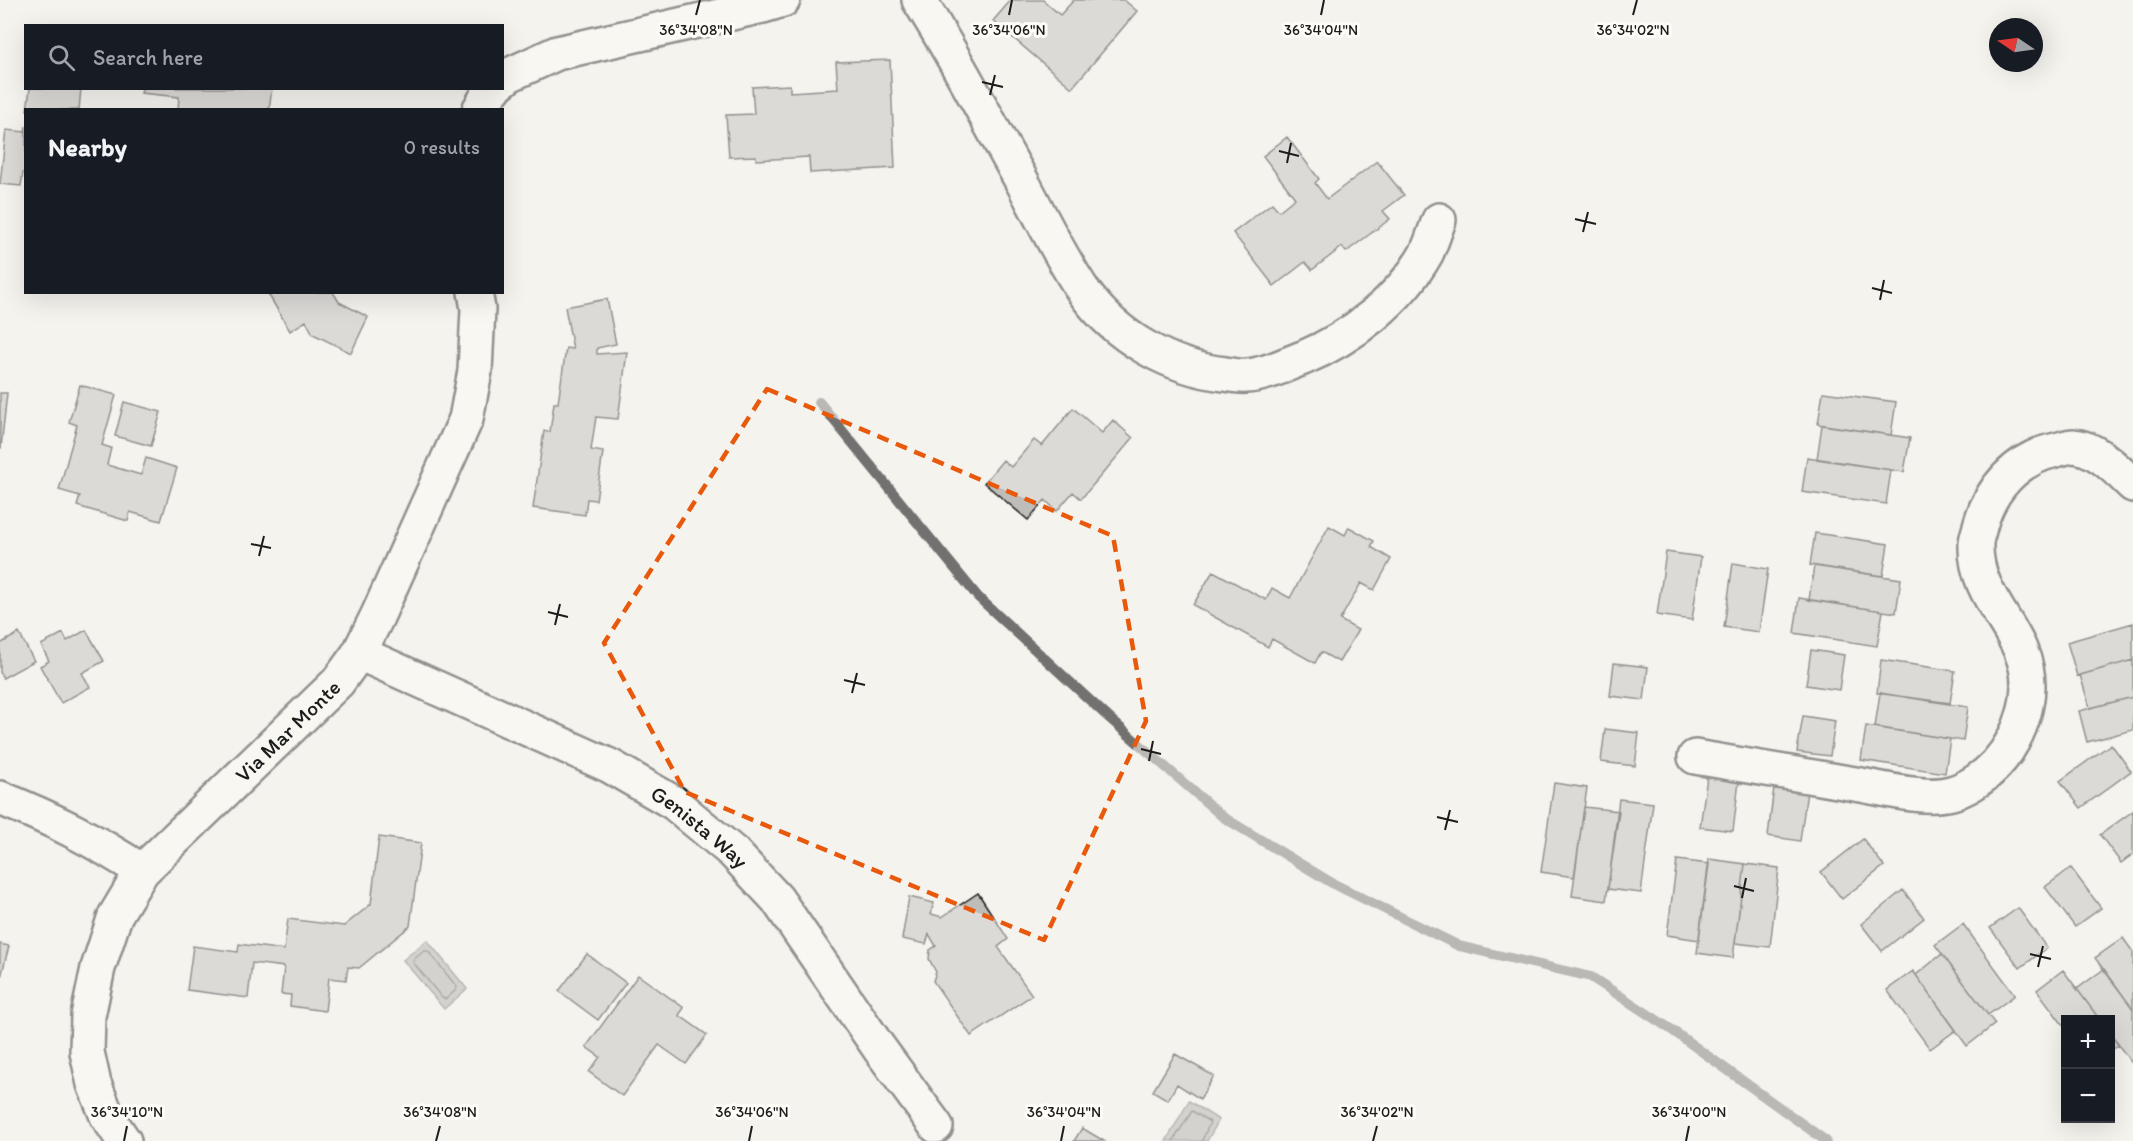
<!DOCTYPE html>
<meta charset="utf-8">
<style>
:root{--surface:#171b24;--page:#242831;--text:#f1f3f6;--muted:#9ea1a6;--line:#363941}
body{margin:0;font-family:Itim,sans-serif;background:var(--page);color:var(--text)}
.controls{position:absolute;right:18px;bottom:18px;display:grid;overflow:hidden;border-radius:0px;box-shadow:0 6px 24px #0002}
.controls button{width:54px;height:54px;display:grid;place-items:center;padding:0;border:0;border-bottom:2px solid var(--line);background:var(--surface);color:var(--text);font:30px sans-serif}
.compass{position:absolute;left:1989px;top:18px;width:54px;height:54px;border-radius:50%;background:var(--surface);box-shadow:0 6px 24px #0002;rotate:283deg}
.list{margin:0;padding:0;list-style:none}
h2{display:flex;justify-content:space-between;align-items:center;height:78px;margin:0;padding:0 24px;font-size:26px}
h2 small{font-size:20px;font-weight:400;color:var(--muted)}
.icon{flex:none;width:33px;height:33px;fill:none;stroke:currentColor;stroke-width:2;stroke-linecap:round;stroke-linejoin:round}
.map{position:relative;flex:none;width:2133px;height:1141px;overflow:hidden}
.search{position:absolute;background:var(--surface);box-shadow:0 6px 24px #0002;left:24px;top:24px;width:480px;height:66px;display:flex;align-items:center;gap:15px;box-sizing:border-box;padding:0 21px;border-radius:0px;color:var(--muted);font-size:22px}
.panel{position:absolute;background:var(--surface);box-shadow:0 6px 24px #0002;left:24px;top:108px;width:480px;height:186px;border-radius:0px}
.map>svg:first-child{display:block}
.water{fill:#abaaa6;stroke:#72716f;stroke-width:1.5}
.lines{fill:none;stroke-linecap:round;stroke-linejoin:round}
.shore{stroke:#555553;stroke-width:1.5}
.stream{stroke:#72716f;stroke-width:10}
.building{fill:#bebdba;stroke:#1c1c1c;stroke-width:1.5}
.minor-casing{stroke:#1c1c1c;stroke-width:38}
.minor{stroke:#fdfcf7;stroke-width:33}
.marked{fill:none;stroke:#e8590c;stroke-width:4.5;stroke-dasharray:12 8;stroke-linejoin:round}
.ticks{fill:none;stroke:#1c1c1c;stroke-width:2}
.labels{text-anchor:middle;stroke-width:6;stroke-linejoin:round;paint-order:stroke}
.street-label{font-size:22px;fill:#1c1c1c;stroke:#fdfcf7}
.ticks-label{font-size:15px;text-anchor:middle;fill:#1c1c1c;stroke:#fdfcf7;stroke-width:6;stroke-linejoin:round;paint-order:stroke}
</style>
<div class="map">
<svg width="2133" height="1141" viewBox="0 0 2133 1141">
<rect width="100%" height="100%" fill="#f4f3ee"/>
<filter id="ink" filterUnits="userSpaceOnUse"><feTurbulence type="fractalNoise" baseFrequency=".0167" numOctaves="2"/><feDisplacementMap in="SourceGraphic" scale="12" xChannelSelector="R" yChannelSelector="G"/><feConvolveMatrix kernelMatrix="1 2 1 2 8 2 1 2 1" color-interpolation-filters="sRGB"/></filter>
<g filter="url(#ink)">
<path class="water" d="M 427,940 L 467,989 L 444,1009 L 403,960 Z
M 1189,1101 L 1219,1120 L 1207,1141 L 1166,1141 Z"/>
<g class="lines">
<path class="shore" d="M 424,951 L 428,951 L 457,987 L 456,990 L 446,999 L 442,998 L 413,962 L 414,959 Z
M 1173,1141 L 1192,1111 L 1210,1122 L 1202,1141"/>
<path class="stream" d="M 819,402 L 978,597 L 1108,717 L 1223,817 L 1332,883 L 1459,946 L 1591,977 L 1669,1028 L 1826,1141"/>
</g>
<path class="building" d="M 1011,0 L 1043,0 L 1060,15 L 1074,0 L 1124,0 L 1137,11 L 1072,88 L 993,21 Z
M 890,60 L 895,168 L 810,173 L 809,157 L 756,160 L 756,156 L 729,157 L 726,115 L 754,114 L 752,87 L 790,85 L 790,92 L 838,89 L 836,62 Z
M 30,88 L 81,88 L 79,110 L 27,110 Z
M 142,88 L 272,88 L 269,110 L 178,110 L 179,97 L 141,93 Z
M 26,126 L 26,173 L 23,173 L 21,186 L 0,184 L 6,130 L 25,132 Z
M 1287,137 L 1319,179 L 1315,183 L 1327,199 L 1377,161 L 1404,195 L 1383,211 L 1390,219 L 1346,252 L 1342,247 L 1312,270 L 1305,262 L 1274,286 L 1233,233 L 1272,203 L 1279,211 L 1295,198 L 1263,156 Z
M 267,292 L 333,292 L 339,302 L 368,317 L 351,353 L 313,334 L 306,321 L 290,331 Z
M 607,299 L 616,344 L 597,348 L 597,354 L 627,352 L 618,419 L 596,417 L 591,450 L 603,452 L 596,500 L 587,499 L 585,515 L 533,508 L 544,431 L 550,432 L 554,403 L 558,403 L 566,348 L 573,349 L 565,307 Z
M 80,385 L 116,395 L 102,445 L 111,448 L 107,465 L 141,475 L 146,458 L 177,468 L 161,521 L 130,512 L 128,521 L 77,506 L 80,496 L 59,490 L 77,425 L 69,422 Z
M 1823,392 L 1896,402 L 1891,435 L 1818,424 Z
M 0,393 L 7,393 L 1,448 L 0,448 Z
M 124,402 L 161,412 L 151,446 L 115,436 Z
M 1073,408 L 1102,433 L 1113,420 L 1133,438 L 1081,499 L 1073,492 L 1057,511 L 1045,500 L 1028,520 L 984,483 L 1003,460 L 1011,467 L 1034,440 L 1042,446 Z
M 1822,425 L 1910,438 L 1904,472 L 1817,459 Z
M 1807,457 L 1891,470 L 1886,504 L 1802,492 Z
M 1329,526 L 1345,535 L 1349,527 L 1374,541 L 1371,547 L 1391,559 L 1374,590 L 1361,583 L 1340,620 L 1358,630 L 1339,662 L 1321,652 L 1315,663 L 1272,639 L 1268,647 L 1193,605 L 1213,571 L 1266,600 L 1272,588 L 1290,598 Z
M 1815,533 L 1888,544 L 1883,576 L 1810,565 Z
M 1666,552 L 1701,557 L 1692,620 L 1657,615 Z
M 1733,563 L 1768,569 L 1759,632 L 1724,627 Z
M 1814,566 L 1901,579 L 1896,613 L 1809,600 Z
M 1799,598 L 1883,611 L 1877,646 L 1794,633 Z
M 2133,623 L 2133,660 L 2077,676 L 2067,642 Z
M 86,630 L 104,661 L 82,673 L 90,687 L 61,703 L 40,666 L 49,661 L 41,645 L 63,633 L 67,641 Z
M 19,633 L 34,661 L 3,678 L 0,672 L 0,644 Z
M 1811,650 L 1844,655 L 1839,690 L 1806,685 Z
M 1881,660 L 1955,671 L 1950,703 L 1877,693 Z
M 2133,660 L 2133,697 L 2090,708 L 2080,675 Z
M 1614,663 L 1648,667 L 1644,700 L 1610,696 Z
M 1880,693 L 1968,707 L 1963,741 L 1875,727 Z
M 2133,697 L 2133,730 L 2087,742 L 2079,711 Z
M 1803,716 L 1835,721 L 1830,756 L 1797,752 Z
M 1866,726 L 1950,739 L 1945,773 L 1861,760 Z
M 1605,729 L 1639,733 L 1635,766 L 1601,762 Z
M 2111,744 L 2131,771 L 2081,808 L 2060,781 Z
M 1707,777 L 1739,781 L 1733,831 L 1700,827 Z
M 1554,783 L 1587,788 L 1574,877 L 1541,872 Z
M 1774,787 L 1807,791 L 1800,841 L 1768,836 Z
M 1619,799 L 1653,803 L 1641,893 L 1608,889 Z
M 1584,807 L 1619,811 L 1606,901 L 1572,896 Z
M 2133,811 L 2133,854 L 2121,863 L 2100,835 Z
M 379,837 L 421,843 L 410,926 L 359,968 L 348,967 L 346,980 L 329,978 L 325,1011 L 290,1006 L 291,995 L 281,994 L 284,967 L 252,963 L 248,998 L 187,990 L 193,946 L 238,952 L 239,944 L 284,950 L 288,919 L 344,926 L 371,904 Z
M 1863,839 L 1884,866 L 1842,899 L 1821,872 Z
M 1709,859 L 1745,864 L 1733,958 L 1697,953 Z
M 1677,860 L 1709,864 L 1699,940 L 1667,935 Z
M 1745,864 L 1779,868 L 1770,947 L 1735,943 Z
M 2071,868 L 2101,908 L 2075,927 L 2045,887 Z
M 1903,890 L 1924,918 L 1882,951 L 1861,924 Z
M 978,893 L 1008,939 L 998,947 L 1032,995 L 971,1036 L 933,981 L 936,972 L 929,959 L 930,950 L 936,946 L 929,934 L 926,944 L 902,939 L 909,897 L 934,903 L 931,914 L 942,917 Z
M 2018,908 L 2047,948 L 2020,968 L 1990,928 Z
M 1963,924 L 2015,995 L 1988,1015 L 1935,945 Z
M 2123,938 L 2133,952 L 2133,1009 L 2095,958 Z
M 0,944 L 9,946 L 0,981 Z
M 587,954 L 626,983 L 598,1020 L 559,991 Z
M 1942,954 L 1995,1024 L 1967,1046 L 1916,975 Z
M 2104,969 L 2133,1009 L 2133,1061 L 2131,1062 L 2110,1034 L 2110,1020 L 2100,1020 L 2077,989 Z
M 2063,970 L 2077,989 L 2100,1020 L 2066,1020 L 2066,1029 L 2037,990 Z
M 1913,971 L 1956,1030 L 1930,1049 L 1887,990 Z
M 638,975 L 684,1008 L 679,1015 L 707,1035 L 686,1064 L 659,1045 L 622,1096 L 589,1072 L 600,1057 L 586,1047 Z
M 2110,1034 L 2119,1045 L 2110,1051 Z
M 1175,1054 L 1214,1076 L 1200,1099 L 1177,1084 L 1168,1100 L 1153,1091 Z
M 1082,1128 L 1104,1141 L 1074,1141 Z"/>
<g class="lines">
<defs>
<g id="minor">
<path d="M 919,0 C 957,60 989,123 1024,185 C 1043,221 1061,258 1084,292 C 1116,337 1170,368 1225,374 C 1232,375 1240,377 1247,376 C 1266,375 1286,364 1303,358 C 1351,338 1400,300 1426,254 C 1431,244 1435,231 1439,220"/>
<path d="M 502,81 L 509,75 L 557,53 L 763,6 L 783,0"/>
<path d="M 479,110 L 486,98 L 495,88"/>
<path id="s1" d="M 359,653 L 610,766 L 674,803 L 734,853 L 777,899 L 879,1048 L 936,1126"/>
<path d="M 1695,757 C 1751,766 1806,776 1861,785 C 1883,789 1924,799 1946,794 C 1955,793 1968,787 1975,782 C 2007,762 2027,723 2028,686 C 2029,632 1974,601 1976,544 C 1976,538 1979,532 1980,526 C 1990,489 2017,458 2056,450 C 2061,449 2068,446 2073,446 C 2096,447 2118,471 2133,485"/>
<path d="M 0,798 C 53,819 94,840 142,871"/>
<path id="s2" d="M 124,1141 L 107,1116 L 94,1084 L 87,1052 L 88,1016 L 98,968 L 115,916 L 142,871 L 338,682 L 359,653 L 377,617 L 466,419 L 475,371 L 478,309 L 475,292"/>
</g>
</defs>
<use href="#minor" class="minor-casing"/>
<use href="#minor" class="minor"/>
</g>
</g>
<path d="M0 0H2133V1141H0ZM 767,389 L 1113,536 L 1146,721 L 1044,940 L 685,792 L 604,643 Z" fill="#f4f3ee" fill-opacity=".55" fill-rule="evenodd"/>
<path class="marked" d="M 767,389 L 1113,536 L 1146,721 L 1044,940 L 685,792 L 604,643 Z"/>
<path class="ticks" d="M 696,15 L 700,0M 1009,15 L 1012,0M 1321,15 L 1324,0M 1633,15 L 1637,0M 982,82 L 1003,87M 990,95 L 995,75M 1279,151 L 1299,156M 1287,163 L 1291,143M 1575,219 L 1596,224M 1583,232 L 1588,212M 1872,288 L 1892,293M 1880,300 L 1884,280M 251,544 L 271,548M 259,556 L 264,536M 548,612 L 568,617M 555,625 L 560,604M 844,680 L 865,685M 852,693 L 857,673M 1141,749 L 1161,754M 1149,761 L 1153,741M 1437,817 L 1458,822M 1445,830 L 1450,810M 1734,886 L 1754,891M 1742,898 L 1746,878M 2030,954 L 2051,959M 2038,967 L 2043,946M 124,1141 L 127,1126M 436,1141 L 440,1126M 749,1141 L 752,1126M 1061,1141 L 1064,1126M 1373,1141 L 1377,1126M 1686,1141 L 1689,1126"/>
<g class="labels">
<g class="street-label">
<text dy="8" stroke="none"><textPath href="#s2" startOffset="492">Via Mar Monte</textPath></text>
<text dy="8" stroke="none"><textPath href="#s1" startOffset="384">Genista Way</textPath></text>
</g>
</g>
<g class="ticks-label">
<text x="696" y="35">36°34'08"N</text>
<text x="1009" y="35">36°34'06"N</text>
<text x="1321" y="35">36°34'04"N</text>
<text x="1633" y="35">36°34'02"N</text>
<text x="127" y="1117">36°34'10"N</text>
<text x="440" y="1117">36°34'08"N</text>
<text x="752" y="1117">36°34'06"N</text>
<text x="1064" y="1117">36°34'04"N</text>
<text x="1377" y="1117">36°34'02"N</text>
<text x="1689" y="1117">36°34'00"N</text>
</g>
</svg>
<div class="controls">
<button>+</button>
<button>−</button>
</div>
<svg class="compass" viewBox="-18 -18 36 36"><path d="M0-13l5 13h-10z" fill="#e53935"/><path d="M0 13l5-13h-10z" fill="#9ea1a6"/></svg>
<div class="search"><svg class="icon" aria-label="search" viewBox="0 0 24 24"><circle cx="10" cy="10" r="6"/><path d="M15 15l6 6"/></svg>Search here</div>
<section class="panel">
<h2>Nearby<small>0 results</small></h2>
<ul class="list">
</ul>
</section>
</div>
